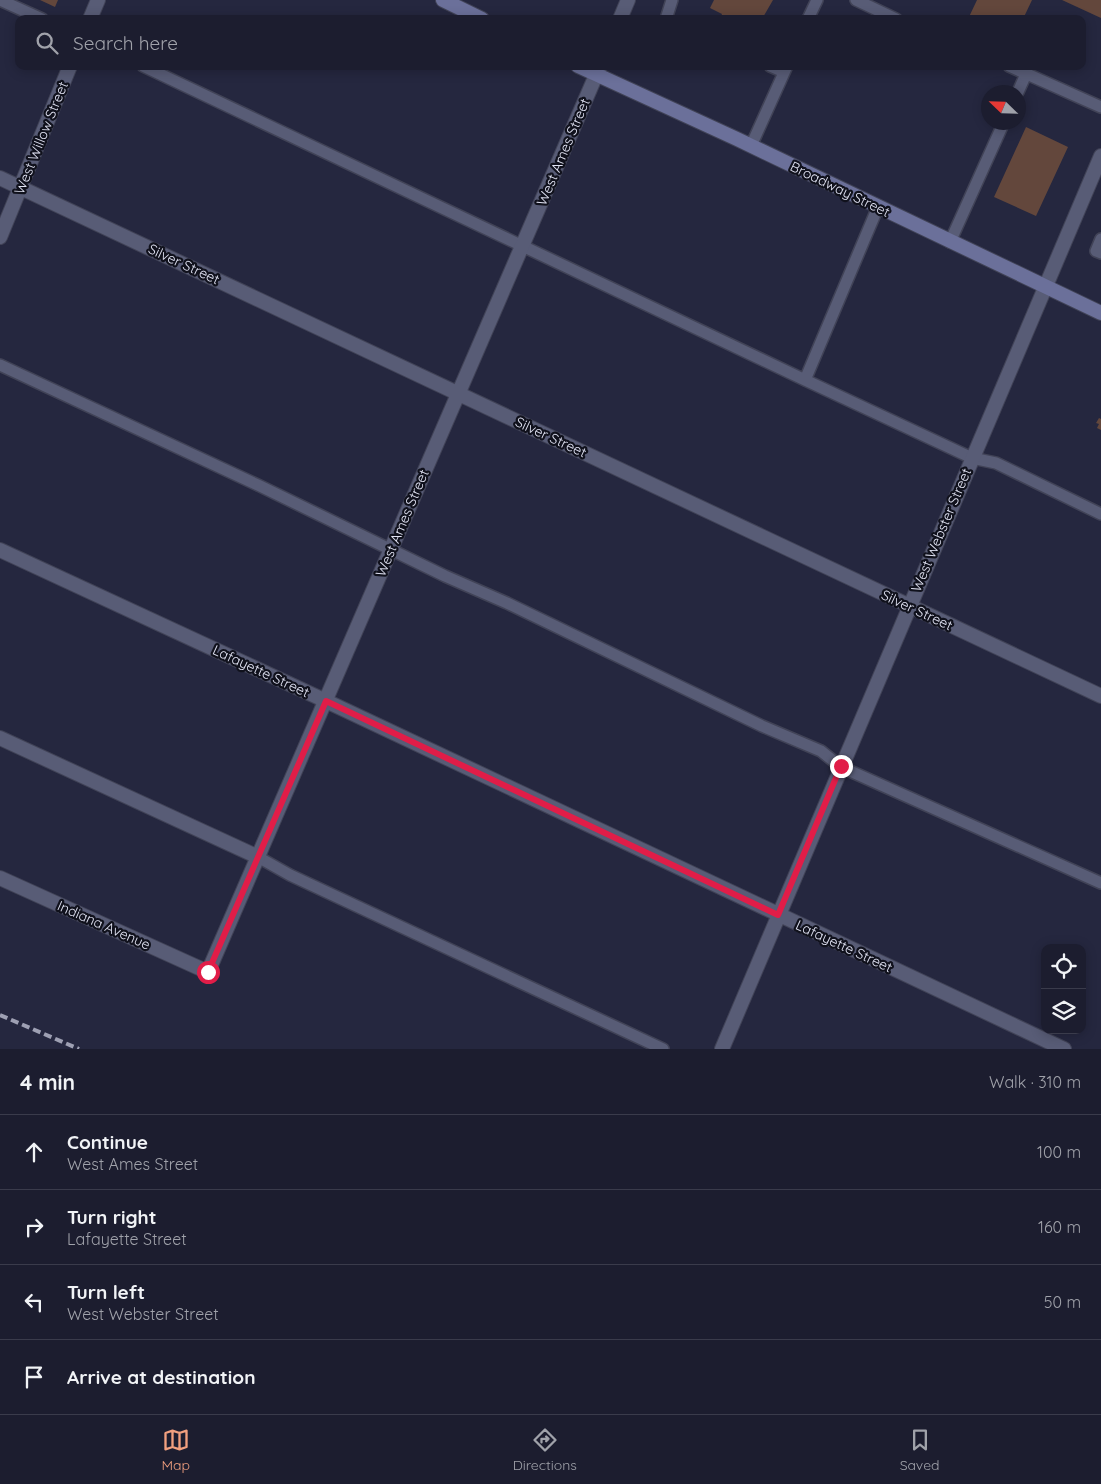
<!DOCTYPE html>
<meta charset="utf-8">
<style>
:root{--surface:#1c1d2f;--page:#292a3b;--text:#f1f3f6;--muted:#a0a2aa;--line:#3a3b4b;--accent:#f2a07f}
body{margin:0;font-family:Quicksand,sans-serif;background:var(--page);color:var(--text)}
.controls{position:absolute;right:15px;bottom:15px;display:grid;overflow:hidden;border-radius:10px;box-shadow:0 2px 12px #0003}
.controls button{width:45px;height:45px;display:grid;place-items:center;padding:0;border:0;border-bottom:1px solid var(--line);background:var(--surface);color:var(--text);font:25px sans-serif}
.compass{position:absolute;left:981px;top:85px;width:45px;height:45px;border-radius:50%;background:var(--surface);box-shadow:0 2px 12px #0003;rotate:293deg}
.stop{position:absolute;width:15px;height:15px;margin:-11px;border:4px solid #e11d48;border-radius:50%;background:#fff}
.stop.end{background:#e11d48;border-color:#fff;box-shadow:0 1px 5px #0008}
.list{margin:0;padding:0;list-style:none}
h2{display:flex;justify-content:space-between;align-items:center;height:65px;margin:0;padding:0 20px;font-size:21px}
h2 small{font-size:16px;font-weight:400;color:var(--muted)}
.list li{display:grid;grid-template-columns:32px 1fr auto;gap:15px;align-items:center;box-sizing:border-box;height:75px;padding:0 20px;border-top:1px solid var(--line)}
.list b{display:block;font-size:19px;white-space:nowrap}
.list p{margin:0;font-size:16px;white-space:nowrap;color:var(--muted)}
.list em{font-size:16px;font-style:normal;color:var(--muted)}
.icon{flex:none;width:28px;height:28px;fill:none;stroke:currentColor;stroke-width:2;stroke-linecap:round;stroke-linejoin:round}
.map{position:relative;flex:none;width:1101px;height:1049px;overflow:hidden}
.search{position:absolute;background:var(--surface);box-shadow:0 2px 12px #0003;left:15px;right:15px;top:15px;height:55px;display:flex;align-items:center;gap:12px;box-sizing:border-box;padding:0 18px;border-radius:10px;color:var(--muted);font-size:19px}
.sheet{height:365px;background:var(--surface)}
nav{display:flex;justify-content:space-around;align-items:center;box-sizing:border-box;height:70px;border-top:1px solid var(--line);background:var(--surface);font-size:14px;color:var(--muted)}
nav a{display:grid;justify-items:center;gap:2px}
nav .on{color:var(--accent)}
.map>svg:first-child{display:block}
.building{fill:#63473c}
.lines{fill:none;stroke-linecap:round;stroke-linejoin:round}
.service-casing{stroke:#414357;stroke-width:14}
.minor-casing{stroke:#414357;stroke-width:16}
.secondary-casing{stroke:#414357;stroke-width:16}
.service{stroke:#585c76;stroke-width:11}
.minor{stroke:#585c76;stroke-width:14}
.secondary{stroke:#6b709a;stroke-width:14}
.rail{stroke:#9ea0b3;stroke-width:4;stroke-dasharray:8 4;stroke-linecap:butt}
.route{stroke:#e11d48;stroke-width:6}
.labels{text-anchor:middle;stroke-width:4.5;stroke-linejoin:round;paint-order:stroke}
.street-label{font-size:14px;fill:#e2e4f4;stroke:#10111c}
</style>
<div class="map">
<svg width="1101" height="1049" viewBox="0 0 1101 1049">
<rect width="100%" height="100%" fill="#25273f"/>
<path class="building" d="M 40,0 L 58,0 L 55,7 Z
M 714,0 L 773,0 L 762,19 L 720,19 L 722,14 L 710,8 Z
M 977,0 L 1032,0 L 1023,19 L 968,19 Z
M 1062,0 L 1101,0 L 1101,18 Z
M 1026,127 L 1068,147 L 1036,216 L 994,197 Z
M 1099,418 L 1101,419 L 1101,430 L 1097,428 L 1099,424 L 1096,423 Z"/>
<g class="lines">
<defs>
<path id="service" d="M 0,0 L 42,19
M 856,0 L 896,19
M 666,19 L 672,0
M 808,19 L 817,0
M 143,66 L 805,380 L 972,458 L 996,463 L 1101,514
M 770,66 L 784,72
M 1009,66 L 1101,107
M 1018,92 L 1026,74
M 751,146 L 787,66
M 1101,239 L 1096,251 L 1101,253
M 950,242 L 1004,122
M 0,365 L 260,486 L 445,576 L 507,603 L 762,726 L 821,751 L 841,767 L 1101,883
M 805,380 L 878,207
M 258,857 L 290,875 L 663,1049"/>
<path id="minor" d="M 90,19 L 98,0
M 620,19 L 628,0
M 0,178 L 1101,696
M 0,237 L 70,66
M 0,550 L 326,701 L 1064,1049
M 0,738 L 258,857
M 0,878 L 208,972 L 600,66
M 722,1049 L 1101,156"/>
<path id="secondary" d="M 443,0 L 482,19
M 578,66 L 737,139 L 1101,313"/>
</defs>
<use href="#service" class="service-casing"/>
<use href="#minor" class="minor-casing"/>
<use href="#secondary" class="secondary-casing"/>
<use href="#service" class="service"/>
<use href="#minor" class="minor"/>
<use href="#secondary" class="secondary"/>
<path class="rail" d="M 0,1015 L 79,1049"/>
</g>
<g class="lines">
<path class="route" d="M 208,972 L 326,701 L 778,915 L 841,766"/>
</g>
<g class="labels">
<g class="street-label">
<text transform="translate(41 138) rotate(-68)" y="5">West Willow Street</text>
<text transform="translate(563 152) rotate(-67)" y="5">West Ames Street</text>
<text transform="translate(840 189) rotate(26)" y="5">Broadway Street</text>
<text transform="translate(184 264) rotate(25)" y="5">Silver Street</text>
<text transform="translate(551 437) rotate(25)" y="5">Silver Street</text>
<text transform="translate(402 523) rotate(-67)" y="5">West Ames Street</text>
<text transform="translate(941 530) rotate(-67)" y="5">West Webster Street</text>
<text transform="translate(917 610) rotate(25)" y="5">Silver Street</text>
<text transform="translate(261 671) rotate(25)" y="5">Lafayette Street</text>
<text transform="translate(104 925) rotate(24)" y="5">Indiana Avenue</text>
<text transform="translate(844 946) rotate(25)" y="5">Lafayette Street</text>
</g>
</g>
</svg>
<div class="controls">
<button><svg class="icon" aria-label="locate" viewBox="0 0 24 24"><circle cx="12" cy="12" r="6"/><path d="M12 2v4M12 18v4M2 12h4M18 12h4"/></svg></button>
<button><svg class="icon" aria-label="layers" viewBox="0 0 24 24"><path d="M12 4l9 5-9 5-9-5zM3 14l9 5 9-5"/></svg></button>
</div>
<svg class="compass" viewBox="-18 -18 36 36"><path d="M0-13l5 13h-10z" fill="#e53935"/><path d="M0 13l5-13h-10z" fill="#a0a2aa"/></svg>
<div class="stop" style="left:208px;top:972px"></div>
<div class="stop end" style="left:841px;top:766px"></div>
<div class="search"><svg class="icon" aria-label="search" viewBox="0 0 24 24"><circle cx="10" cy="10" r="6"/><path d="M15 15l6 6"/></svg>Search here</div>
</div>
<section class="sheet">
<h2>4 min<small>Walk · 310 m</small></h2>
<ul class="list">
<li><svg class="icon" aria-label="ahead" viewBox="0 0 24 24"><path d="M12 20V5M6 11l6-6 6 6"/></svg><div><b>Continue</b><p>West Ames Street</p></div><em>100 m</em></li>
<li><svg class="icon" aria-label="right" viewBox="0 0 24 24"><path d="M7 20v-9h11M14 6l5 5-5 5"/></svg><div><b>Turn right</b><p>Lafayette Street</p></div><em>160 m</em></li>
<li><svg class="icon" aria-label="left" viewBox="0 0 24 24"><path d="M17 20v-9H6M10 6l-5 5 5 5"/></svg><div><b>Turn left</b><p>West Webster Street</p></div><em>50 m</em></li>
<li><svg class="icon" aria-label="arrive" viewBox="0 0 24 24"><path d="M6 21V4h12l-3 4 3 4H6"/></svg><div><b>Arrive at destination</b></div></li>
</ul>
</section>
<nav>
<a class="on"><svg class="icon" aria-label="map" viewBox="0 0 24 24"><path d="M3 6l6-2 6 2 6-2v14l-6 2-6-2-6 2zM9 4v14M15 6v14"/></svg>Map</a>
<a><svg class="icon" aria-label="directions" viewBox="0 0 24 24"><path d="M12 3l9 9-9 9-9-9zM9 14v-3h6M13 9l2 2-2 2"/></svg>Directions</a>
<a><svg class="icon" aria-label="saved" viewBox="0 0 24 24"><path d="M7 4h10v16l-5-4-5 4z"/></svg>Saved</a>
</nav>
